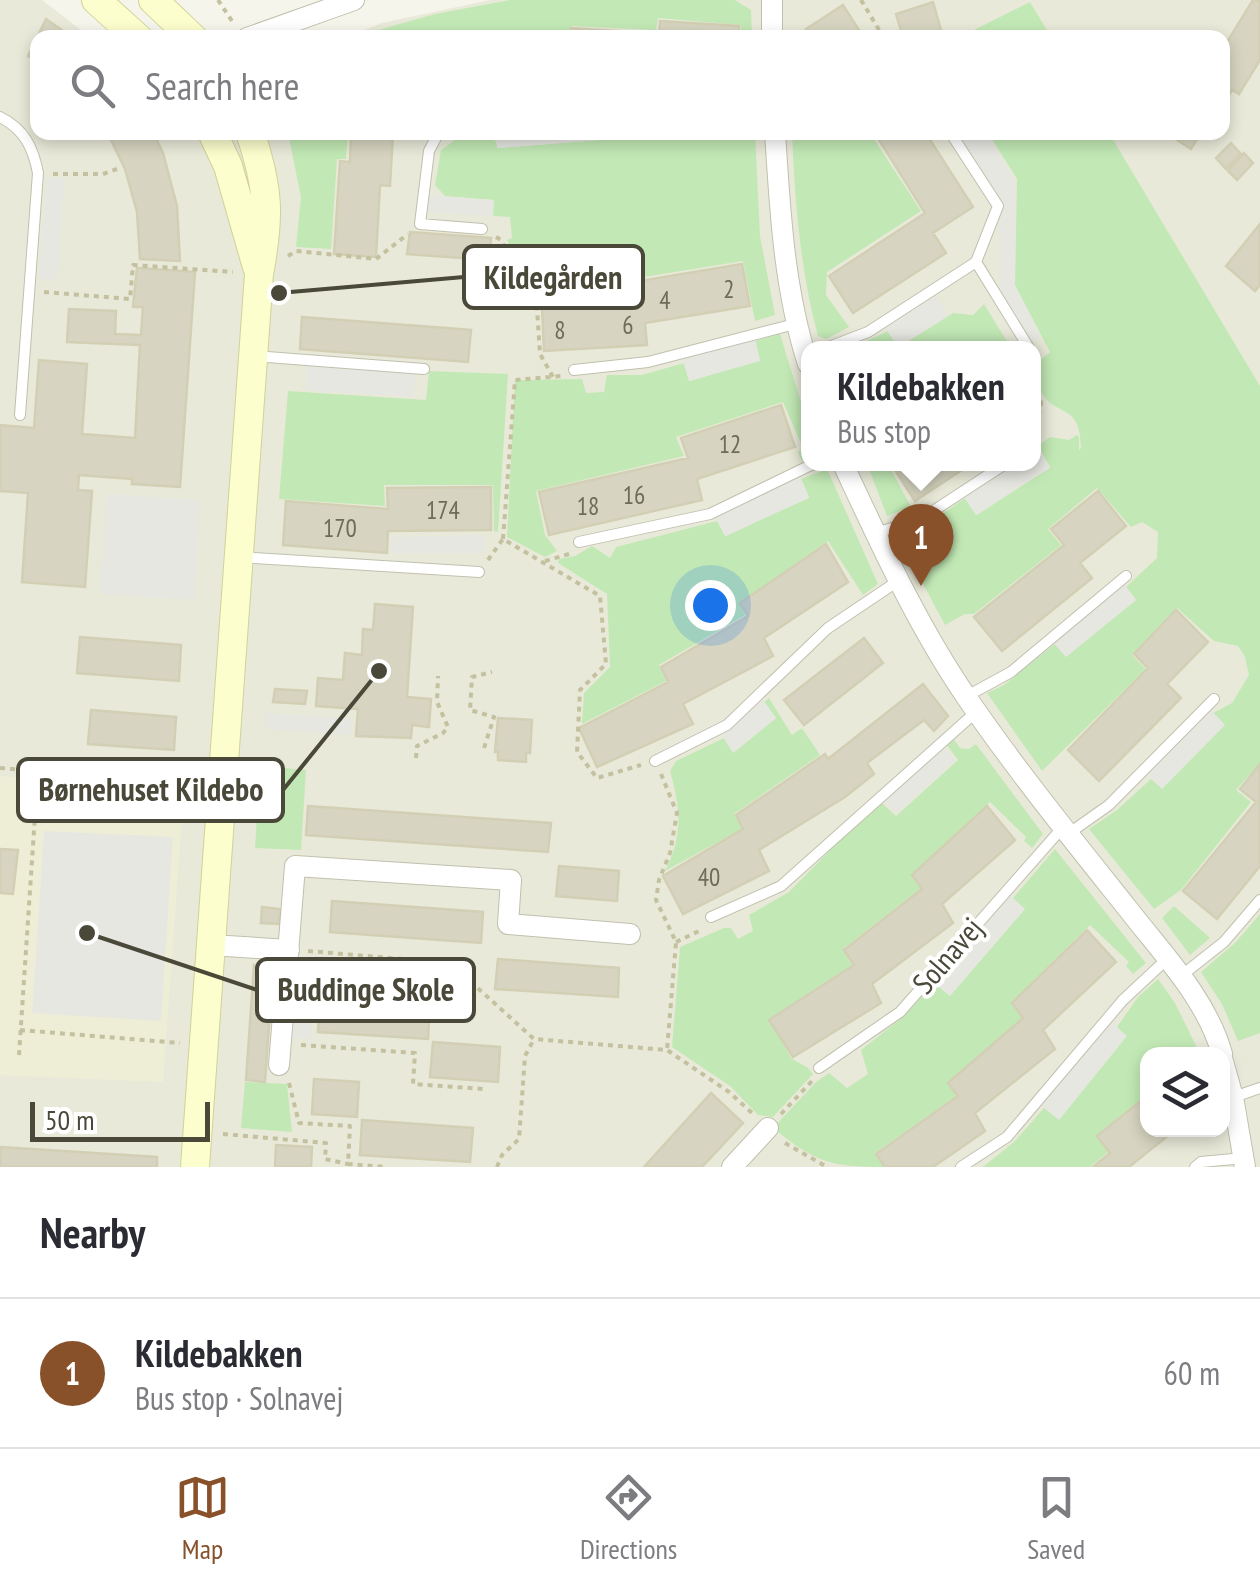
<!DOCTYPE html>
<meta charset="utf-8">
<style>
:root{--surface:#fff;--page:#f7f7f7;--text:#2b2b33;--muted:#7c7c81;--line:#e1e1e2;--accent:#88512a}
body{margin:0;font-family:"PT Sans Narrow",sans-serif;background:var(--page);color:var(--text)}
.controls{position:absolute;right:30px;bottom:30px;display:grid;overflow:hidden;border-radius:20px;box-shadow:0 5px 15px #0003}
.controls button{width:90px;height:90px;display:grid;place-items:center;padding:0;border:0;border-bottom:2px solid var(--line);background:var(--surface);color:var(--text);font:50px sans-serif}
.scale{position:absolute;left:30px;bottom:25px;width:180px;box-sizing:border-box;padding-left:10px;border:5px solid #4a4839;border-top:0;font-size:28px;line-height:35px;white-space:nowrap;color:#4a4839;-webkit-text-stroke:8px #fff;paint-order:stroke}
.you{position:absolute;left:710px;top:605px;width:35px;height:35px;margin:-25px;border:8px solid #fff;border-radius:50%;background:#1a73e8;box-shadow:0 0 0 15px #1a73e833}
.badge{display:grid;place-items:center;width:65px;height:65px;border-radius:50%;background:var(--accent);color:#fff;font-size:32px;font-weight:700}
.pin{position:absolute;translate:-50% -82px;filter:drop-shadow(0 2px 5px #0008)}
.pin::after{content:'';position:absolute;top:52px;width:35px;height:30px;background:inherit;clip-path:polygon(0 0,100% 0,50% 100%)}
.popup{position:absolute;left:801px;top:341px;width:240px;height:130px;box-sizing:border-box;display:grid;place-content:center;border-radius:20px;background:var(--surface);filter:drop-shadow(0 2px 8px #0005);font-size:32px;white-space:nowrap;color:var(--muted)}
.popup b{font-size:38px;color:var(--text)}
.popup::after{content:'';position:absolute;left:50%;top:100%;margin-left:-20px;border:20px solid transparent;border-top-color:var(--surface)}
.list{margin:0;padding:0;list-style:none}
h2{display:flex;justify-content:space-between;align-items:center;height:130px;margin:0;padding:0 40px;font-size:42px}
h2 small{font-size:32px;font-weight:400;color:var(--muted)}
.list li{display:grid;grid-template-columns:65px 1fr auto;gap:30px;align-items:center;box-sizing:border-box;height:150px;padding:0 40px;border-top:2px solid var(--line)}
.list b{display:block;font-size:38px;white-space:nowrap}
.list p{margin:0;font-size:32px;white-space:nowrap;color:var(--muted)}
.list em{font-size:32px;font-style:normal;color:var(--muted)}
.icon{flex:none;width:55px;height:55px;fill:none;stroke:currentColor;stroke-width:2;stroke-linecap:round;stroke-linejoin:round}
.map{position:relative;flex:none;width:1260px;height:1167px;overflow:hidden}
.search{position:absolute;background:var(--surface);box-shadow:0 5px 15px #0003;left:30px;right:30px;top:30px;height:110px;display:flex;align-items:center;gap:25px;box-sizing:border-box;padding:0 35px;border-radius:20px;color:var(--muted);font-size:38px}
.sheet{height:280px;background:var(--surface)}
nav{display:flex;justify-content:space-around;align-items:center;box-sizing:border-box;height:140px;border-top:2px solid var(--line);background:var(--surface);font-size:28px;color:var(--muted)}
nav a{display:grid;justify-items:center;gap:5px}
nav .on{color:var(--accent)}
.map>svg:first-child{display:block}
.residential{fill:#e9e9d9;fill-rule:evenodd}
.education{fill:#eeeed6}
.green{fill:#c2e9b5}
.parking{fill:#e7e7e2}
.building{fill:#d7d5c1;stroke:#d2cfb4;stroke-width:2.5}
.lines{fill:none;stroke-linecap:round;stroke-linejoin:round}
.lane-casing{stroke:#c1c0ae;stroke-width:12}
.street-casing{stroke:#c1c0ae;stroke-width:22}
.secondary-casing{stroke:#d0d299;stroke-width:30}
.path{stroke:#c3c19f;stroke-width:4;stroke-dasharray:5 5;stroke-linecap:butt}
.lane{stroke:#fff;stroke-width:10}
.street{stroke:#fff;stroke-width:20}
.secondary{stroke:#fcfecd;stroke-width:28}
.labels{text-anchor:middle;stroke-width:8;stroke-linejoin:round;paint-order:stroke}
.number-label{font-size:25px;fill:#6d6b5b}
.street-label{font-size:30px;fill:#4a4839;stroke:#fff}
.leader{fill:none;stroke:#4a4839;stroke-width:4}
.callout-dot{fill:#4a4839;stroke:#fff;stroke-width:4}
.callout{fill:#fff;stroke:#4a4839;stroke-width:4}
.callout-label{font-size:32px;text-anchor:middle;font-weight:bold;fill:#4a4839}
</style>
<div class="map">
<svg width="1260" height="1167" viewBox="0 0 1260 1167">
<rect width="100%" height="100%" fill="#f6f5eb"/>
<path class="residential" d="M 0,0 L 42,0 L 90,37 L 38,38 L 38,132 L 1222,132 L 1222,38 L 347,37 L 382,23 L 490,0 L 1260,0 L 1260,1167 L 0,1167 ZM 808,348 L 1034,348 L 1034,464 L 808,464 ZM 1148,1054 L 1222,1054 L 1222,1130 L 1148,1130 Z"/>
<path class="education" d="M 0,776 L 184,790 L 163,1082 L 0,1075 Z"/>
<path class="green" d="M 510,0 L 735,0 L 751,10 L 752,37 L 741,37 L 741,25 L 658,18 L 656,30 L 571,26 L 569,36 L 480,31 L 479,38 L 354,37 L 435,14 Z
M 1030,2 L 1051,37 L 960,37 Z
M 288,133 L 348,133 L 346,159 L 337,159 L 331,249 L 296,247 L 301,197 Z
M 486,133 L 494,138 L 498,148 L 688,133 L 712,133 L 714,137 L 755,133 L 760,236 L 775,315 L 755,321 L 743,261 L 638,278 L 640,299 L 540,306 L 507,240 L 512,238 L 510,217 L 493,216 L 493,200 L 445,196 L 435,185 L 441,150 L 462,135 Z
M 792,133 L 870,133 L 921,211 L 827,272 L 826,295 L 849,327 L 826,339 L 818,336 C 800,270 795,201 792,133 Z
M 988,133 L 1109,133 L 1260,386 L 1260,763 L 1236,790 L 1251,802 L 1181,890 L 1154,909 L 1089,829 L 1117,810 L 1151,779 L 1162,788 L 1224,725 L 1213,713 L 1232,703 L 1249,675 L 1245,657 L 1238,646 L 1214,641 L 1177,608 L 1132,655 L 1146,669 L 1042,771 L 987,693 L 1004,685 L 1055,644 L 1066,656 L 1136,600 L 1126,587 L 1157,558 L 1158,532 L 1142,522 L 1131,527 L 1097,488 L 1048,529 L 1061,545 L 974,614 L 965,614 L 945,625 L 898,537 L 925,526 L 965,498 L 977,515 L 1050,467 L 1038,446 L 1050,437 L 1069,440 L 1077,435 L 1079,437 L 1079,450 L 1081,448 C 1080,401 1057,419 1041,392 C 1038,386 1036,376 1034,369 L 1034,365 L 1050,352 L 1015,286 L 1017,179 Z
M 984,304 L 1011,348 L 852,348 L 888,331 L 899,347 L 953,313 L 973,315 Z
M 780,334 L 808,425 L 808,458 L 802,461 L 798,452 L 803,448 L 783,402 L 676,437 L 684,456 L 536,491 L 545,535 L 557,551 L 545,557 L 507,537 L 515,380 L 582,379 L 586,393 L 604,392 L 607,375 L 642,375 L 684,363 L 690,381 L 760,360 L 755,341 Z
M 429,371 L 508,374 L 498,532 L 494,531 L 493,485 L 384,485 L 385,506 L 279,499 L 288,391 L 426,400 Z
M 867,464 L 888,464 L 911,507 L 887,516 Z
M 827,469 L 878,584 L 863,595 L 828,541 L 739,603 L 745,615 L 659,665 L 666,681 L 582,724 L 584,693 L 610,667 L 607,594 L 558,563 L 559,559 L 575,556 L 592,546 L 610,558 L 616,547 L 717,521 L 726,536 L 809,497 L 801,479 Z
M 769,698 L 792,735 L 802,728 L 820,755 L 734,814 L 742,829 L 665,871 C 684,835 680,806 670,771 L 676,761 L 724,738 L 734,752 L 776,718 L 764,702 Z
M 953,738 L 960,748 L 969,749 L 976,744 L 1043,834 L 1032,848 L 1024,841 L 1026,837 L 990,802 L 911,875 L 921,888 L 843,949 L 852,965 L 769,1019 L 792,1059 L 807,1067 L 813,1074 L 773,1117 L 758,1115 L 730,1086 L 672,1047 L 680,947 L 724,928 L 731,928 L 738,939 L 753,931 L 749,915 L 789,892 L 861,819 L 882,803 L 896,816 L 958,760 L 946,744 Z
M 260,766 L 306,770 L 301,850 L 255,848 Z
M 1055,849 L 1146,963 L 1133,974 L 1126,966 L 1129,962 L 1090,925 L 1011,1003 L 1022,1018 L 948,1082 L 956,1096 L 875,1153 L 884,1167 C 830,1167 815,1162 773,1128 L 816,1082 L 829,1073 L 847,1088 L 868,1074 L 861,1050 L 904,1016 L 934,983 L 950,995 L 1024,910 L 1013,898 Z
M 1174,906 L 1210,938 L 1190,955 L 1162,918 Z
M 1260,914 L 1260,1033 L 1238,1041 L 1222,1004 L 1201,972 L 1236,942 Z
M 1158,979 L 1175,1003 L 1200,1054 L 1148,1054 L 1147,1094 L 1097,1135 L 1108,1152 L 1090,1167 L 983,1167 L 1015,1141 L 1044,1108 L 1059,1119 L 1126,1036 L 1117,1027 L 1138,997 Z
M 245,1082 L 287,1084 L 292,1132 L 241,1128 Z"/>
<path class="parking" d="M 497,133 L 497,132 L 688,133 L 497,148 Z
M 950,133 L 987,133 L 1015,180 L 1015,285 L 1042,337 L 1026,344 L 999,285 L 998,206 Z
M 47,178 L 64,179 L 57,280 L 38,278 Z
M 423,195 L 494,200 L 493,216 L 422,212 Z
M 933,291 L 948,316 L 898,347 L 882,323 Z
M 754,335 L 760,361 L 689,381 L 681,354 Z
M 308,360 L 416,368 L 414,397 L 305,390 Z
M 1034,445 L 1038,446 L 1050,468 L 976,515 L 961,493 L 1005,464 L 1034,464 Z
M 798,471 L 809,498 L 725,536 L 713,513 Z
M 107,494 L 200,500 L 194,600 L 100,594 Z
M 484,535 L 485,553 L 391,553 L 391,537 Z
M 1121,580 L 1136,600 L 1066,657 L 1052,641 Z
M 759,694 L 776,718 L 733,753 L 718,729 Z
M 1207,706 L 1225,725 L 1162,789 L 1143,770 Z
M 266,713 L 353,719 L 351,735 L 265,729 Z
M 939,741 L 956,760 L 896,814 L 880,796 Z
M 44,831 L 173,837 L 161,1021 L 32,1013 Z
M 1004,890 L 1025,909 L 950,996 L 929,979 Z
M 298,966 L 315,968 L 310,1039 L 292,1038 Z
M 1107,1019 L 1127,1036 L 1059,1120 L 1037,1102 Z"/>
<path class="building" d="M 1253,0 L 1260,0 L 1260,60 L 1239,94 L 1232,90 L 1222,106 L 1222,50 Z
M 933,2 L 941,30 L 918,38 L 903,37 L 896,14 Z
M 843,5 L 864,38 L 812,38 L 806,29 Z
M 46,19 L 73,38 L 38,38 L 38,62 L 28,56 Z
M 660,21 L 739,26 L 739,38 L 571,38 L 571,28 L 651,33 L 651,37 L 659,37 Z
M 107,132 L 153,132 L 163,153 L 177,206 L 180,261 L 140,259 L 137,212 L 125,169 Z
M 351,132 L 393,132 L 390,186 L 380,185 L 376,257 L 334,254 L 340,161 L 350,162 Z
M 874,132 L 925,132 L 973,207 L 933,233 L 946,253 L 853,313 L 829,276 L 925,213 Z
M 1165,132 L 1201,132 L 1191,149 Z
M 1231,143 L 1241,154 L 1226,169 L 1216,158 Z
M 1244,153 L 1253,163 L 1237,180 L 1228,171 Z
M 1260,224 L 1260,285 L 1255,291 L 1226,266 Z
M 410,232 L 491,238 L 489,260 L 407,254 Z
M 742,264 L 750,306 L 645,323 L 647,345 L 544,351 L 542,307 L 643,301 L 640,281 Z
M 137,268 L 195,272 L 180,487 L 132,484 L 132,479 L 79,475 L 78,490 L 92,491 L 85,587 L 22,582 L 28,493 L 0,491 L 0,425 L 34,428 L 39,360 L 87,364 L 82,434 L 135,438 L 140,345 L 67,342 L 69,309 L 116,311 L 115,334 L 141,335 L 143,307 L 133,307 Z
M 302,317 L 471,330 L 468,362 L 300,349 Z
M 781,405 L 795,447 L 697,479 L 702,500 L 549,535 L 539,492 L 688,458 L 681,438 Z
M 891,464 L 971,464 L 915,501 Z
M 491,487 L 491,530 L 388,531 L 387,553 L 283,545 L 286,501 L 388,509 L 387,488 Z
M 1098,491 L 1126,526 L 1080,563 L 1092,578 L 1002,651 L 974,617 L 1064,545 L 1051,529 Z
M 826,544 L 848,582 L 764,638 L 773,656 L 683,704 L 693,724 L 597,767 L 579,728 L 668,682 L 661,667 L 748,616 L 740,603 Z
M 375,604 L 413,607 L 407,697 L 431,699 L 429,727 L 412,725 L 411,738 L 356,736 L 358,709 L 316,706 L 318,678 L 343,680 L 345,653 L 362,655 L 363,629 L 373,630 Z
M 1176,610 L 1208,642 L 1167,684 L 1181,698 L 1099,781 L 1068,750 L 1148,668 L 1134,654 Z
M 80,637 L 181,645 L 179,681 L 77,673 Z
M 864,638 L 883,663 L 804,725 L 784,700 Z
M 923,684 L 948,716 L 934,731 L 924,720 L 867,763 L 874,774 L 845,797 L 759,850 L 769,871 L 683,914 L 663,876 L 743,829 L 736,815 L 825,754 L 828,759 Z
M 275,689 L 307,691 L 305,704 L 273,702 Z
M 91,710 L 176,717 L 174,750 L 88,744 Z
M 498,718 L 532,720 L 530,753 L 526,753 L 526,762 L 498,760 L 498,752 L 495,752 Z
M 1260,764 L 1260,866 L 1217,919 L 1183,891 L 1256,802 L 1240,789 Z
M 308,806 L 551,823 L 548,852 L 306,835 Z
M 987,806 L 1015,840 L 942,904 L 953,923 L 872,984 L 881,1003 L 793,1057 L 769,1020 L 854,965 L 844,950 L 922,889 L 912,875 Z
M 0,849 L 18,850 L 13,894 L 0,893 Z
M 559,866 L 619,871 L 617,901 L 556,896 Z
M 332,901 L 483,912 L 481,943 L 330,932 Z
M 262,907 L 280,909 L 279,924 L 261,923 Z
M 1087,930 L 1116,962 L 1043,1030 L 1055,1049 L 975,1113 L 985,1131 L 933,1167 L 885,1167 L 876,1154 L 958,1096 L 948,1083 L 1023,1018 L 1012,1003 Z
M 498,959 L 619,968 L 618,997 L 495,989 Z
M 254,965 L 273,967 L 265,1082 L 246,1080 Z
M 320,993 L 430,1001 L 428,1039 L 318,1032 Z
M 433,1042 L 500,1047 L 498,1082 L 430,1077 Z
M 314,1079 L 359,1082 L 357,1117 L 312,1114 Z
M 711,1093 L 743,1123 L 702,1167 L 644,1167 Z
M 1148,1095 L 1148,1130 L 1175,1130 L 1129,1167 L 1093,1167 L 1110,1153 L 1097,1136 Z
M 362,1120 L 473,1128 L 470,1162 L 360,1155 Z
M 276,1145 L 312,1147 L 311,1167 L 275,1167 Z
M 0,1147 L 157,1157 L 157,1167 L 0,1167 Z"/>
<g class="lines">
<defs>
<path id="lane" d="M 0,117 C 24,129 33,147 38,173 L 20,415
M 439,132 L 429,151 L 420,224 L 482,229
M 976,262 L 1029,348
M 826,348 L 868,332 L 976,262 L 998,206 L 950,132
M 254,356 L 424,369
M 574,370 L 648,362 L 795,324
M 876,533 L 921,519 L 1005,464
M 579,542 L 710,514 L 813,464
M 239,557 L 479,572
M 967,696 L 1011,672 L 1126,576
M 655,761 L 727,725 L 828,628 L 898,581
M 1068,834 L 1109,805 L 1214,699
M 711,917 L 781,886 L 976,712
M 1181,976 L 1224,942 L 1260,900
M 819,1068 L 900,1012 L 1063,827
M 1234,1097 L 1260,1088
M 961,1167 L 1007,1137 L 1123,1000 L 1167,959
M 1195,1167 L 1201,1162 L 1244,1158"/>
<path id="street" d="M 772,0 L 772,38
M 247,38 L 354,0
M 775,132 C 780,211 784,289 808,364
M 843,464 C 880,543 917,625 967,698 C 1017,771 1073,840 1128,909 C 1162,953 1207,999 1222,1054
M 211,945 L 289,950
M 1222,1058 L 1233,1097 L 1245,1167
M 279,1065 L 295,866 L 511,880 L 508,924 L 630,934
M 732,1167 L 768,1128"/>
<path id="secondary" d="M 96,0 L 138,38
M 153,0 L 193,38
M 212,132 L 228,166 L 257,267
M 195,1167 L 259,274 C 270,216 269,189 250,132"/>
</defs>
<use href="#lane" class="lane-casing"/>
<use href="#street" class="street-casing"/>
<use href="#secondary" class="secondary-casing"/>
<path class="path" d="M 218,0 L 232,21
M 861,0 L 884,38
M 53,174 L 103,174 L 117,169
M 496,237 L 501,240 L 537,309 L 540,354 L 553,377
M 288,256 L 296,251 L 376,259 L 408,234
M 44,292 L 130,299 L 133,265 L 233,272
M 1034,382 L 1041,403 L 1034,444
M 503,539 L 515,380 L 561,376
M 488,560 L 503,539 L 600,596 L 606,664 L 580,690 L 577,752 L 597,778 L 641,765
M 545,561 L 569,554
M 484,748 L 494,717 L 470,710 L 472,677 L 492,672
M 416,758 L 417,746 L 443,733 L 448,727 L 437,702 L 438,676
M 0,768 L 197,783
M 661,774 L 677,813 L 670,853 L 659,880 L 656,900 L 676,942 L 667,1050
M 676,942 L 699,931
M 308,951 L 450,963 L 534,1039 L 667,1050 L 729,1092 L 752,1113
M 20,1030 L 180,1043
M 301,1045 L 415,1053 L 413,1084 L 484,1089
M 19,1055 L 38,771
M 289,1083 L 299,1123 L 350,1126 L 348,1164 L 387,1167
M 781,1114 L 812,1081
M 223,1134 L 326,1143 L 325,1159 L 348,1164
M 785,1143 L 827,1167
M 497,1167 L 502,1155 L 519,1139 L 525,1056 L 534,1039"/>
<use href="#lane" class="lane"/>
<use href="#street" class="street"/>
<use href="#secondary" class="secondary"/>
</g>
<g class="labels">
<g class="number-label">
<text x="729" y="298">2</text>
<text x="665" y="309">4</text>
<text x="628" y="334">6</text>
<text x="560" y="339">8</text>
<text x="730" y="453">12</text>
<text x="634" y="504">16</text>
<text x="588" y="515">18</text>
<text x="443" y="519">174</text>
<text x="340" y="537">170</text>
<text x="709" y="886">40</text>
</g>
<g class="street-label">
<text transform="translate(948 956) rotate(-49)" y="10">Solnavej</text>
</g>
</g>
<path class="leader" d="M279 293L464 277M379 671L283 790M87 933L257 990"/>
<g class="callout-dot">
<circle cx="279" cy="293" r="10"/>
<circle cx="379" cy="671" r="10"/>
<circle cx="87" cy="933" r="10"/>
</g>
<g class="callout">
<rect x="464" y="246" width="179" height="62" rx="10"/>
<rect x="18" y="759" width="265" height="62" rx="10"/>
<rect x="257" y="959" width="217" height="62" rx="10"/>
</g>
<g class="callout-label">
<text x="553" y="289">Kildegården</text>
<text x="151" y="801">Børnehuset Kildebo</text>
<text x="366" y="1001">Buddinge Skole</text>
</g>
</svg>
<div class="controls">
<button><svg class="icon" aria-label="layers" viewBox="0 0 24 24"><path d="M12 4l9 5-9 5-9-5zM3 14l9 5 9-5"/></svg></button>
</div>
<div class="scale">50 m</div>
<div class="you"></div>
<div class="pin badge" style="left:921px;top:586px">1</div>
<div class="popup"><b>Kildebakken</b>Bus stop</div>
<div class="search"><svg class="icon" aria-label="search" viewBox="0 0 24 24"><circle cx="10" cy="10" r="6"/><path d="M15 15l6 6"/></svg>Search here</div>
</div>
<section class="sheet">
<h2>Nearby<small></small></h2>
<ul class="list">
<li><span class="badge">1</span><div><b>Kildebakken</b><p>Bus stop · Solnavej</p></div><em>60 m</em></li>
</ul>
</section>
<nav>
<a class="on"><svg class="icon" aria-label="map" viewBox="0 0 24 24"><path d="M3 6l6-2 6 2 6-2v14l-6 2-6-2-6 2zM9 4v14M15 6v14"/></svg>Map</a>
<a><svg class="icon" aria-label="directions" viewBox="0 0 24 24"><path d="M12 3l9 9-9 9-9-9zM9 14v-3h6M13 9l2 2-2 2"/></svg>Directions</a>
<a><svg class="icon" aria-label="saved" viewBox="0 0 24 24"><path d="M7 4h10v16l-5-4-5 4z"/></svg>Saved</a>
</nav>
